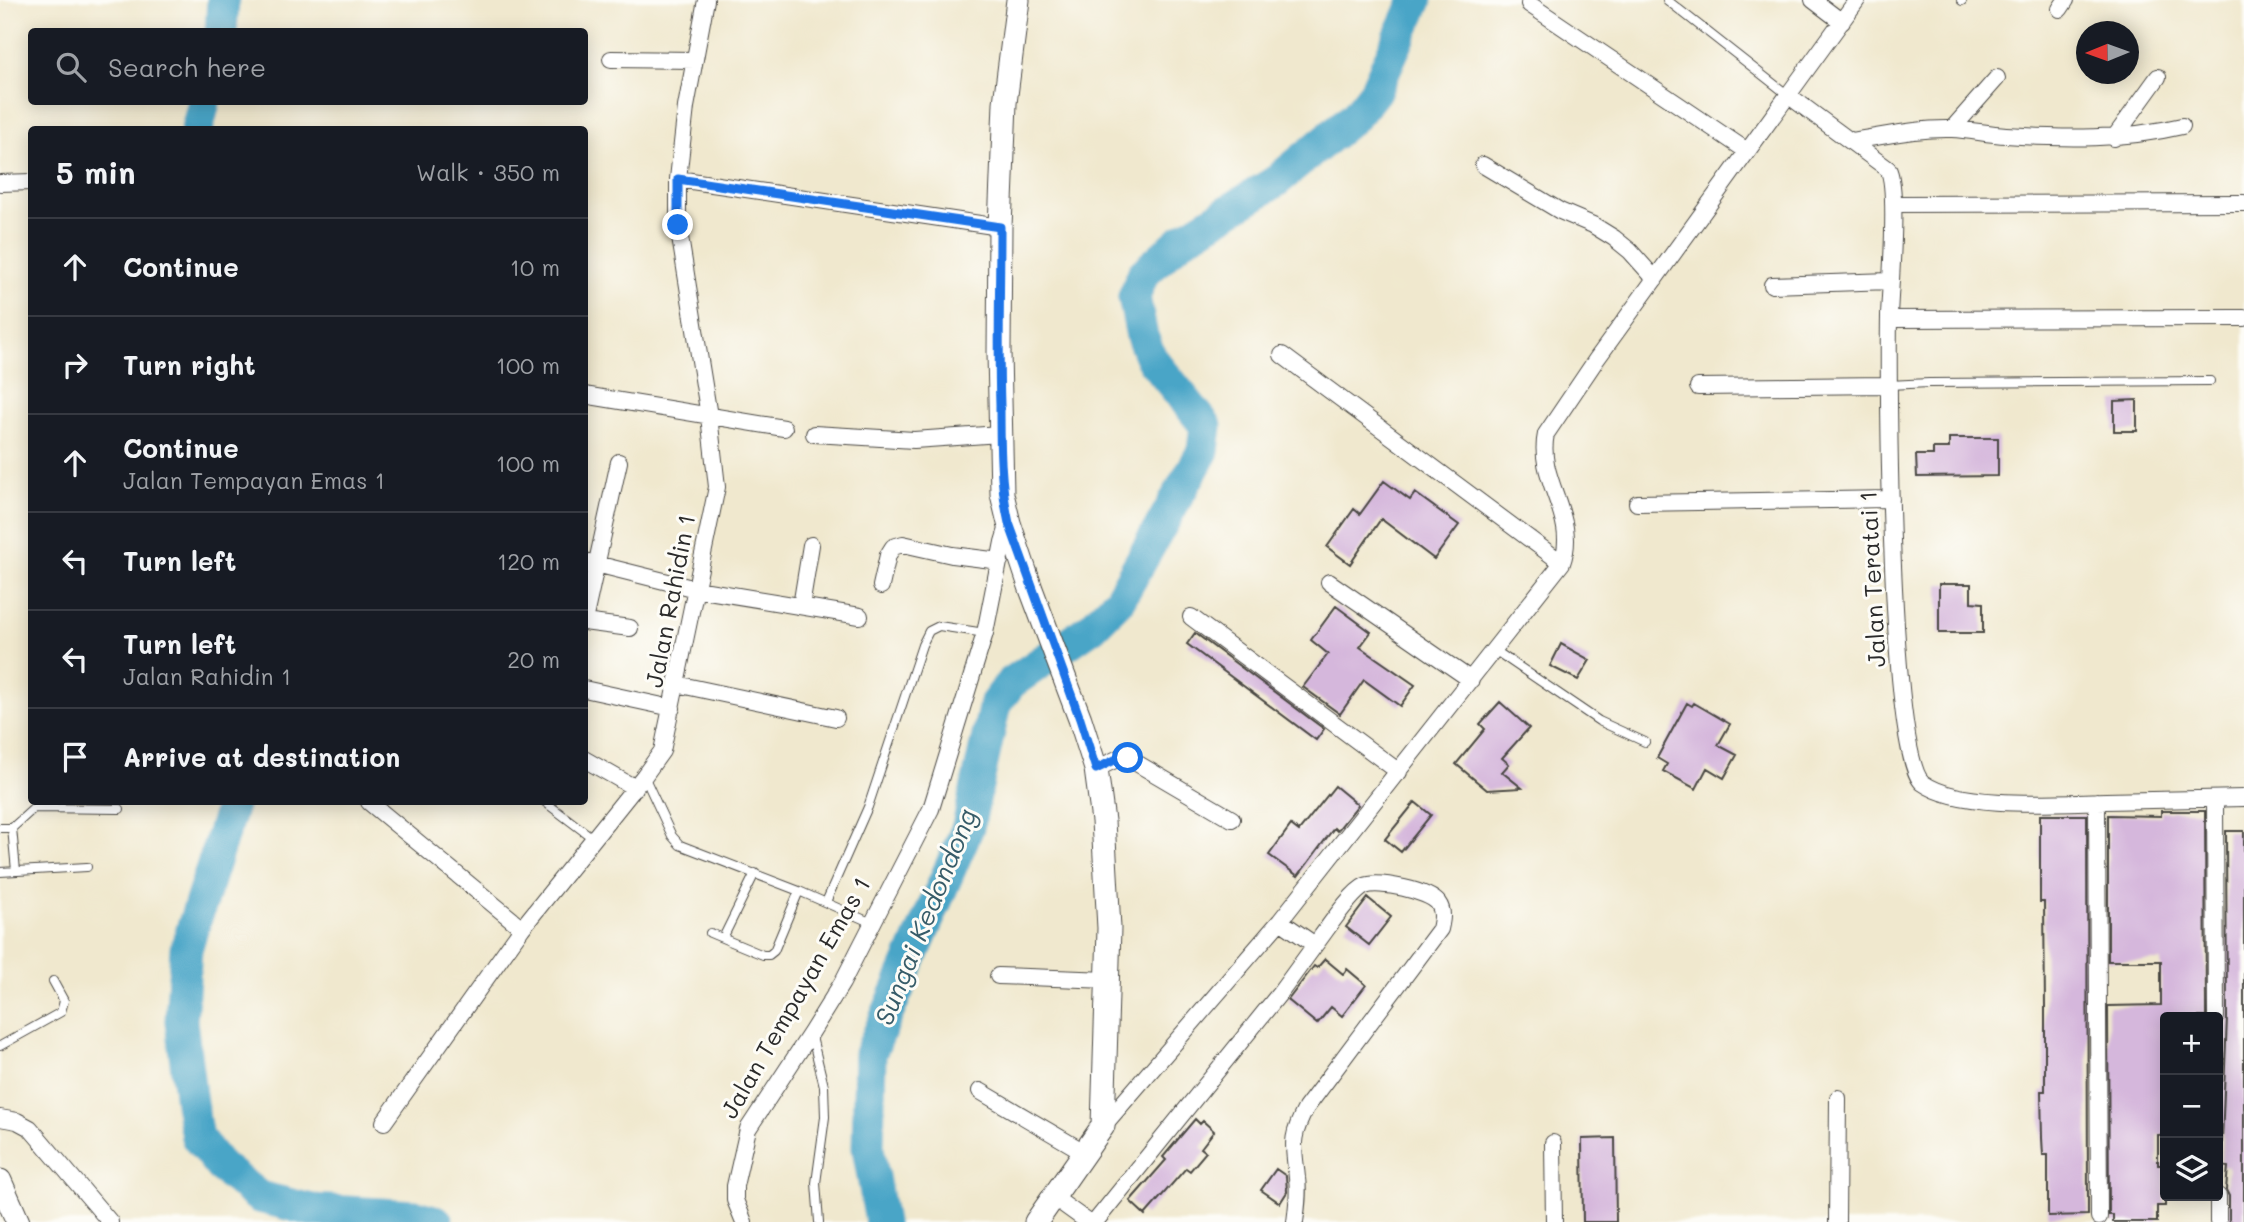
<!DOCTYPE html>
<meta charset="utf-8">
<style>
:root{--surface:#171b24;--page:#20242c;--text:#f1f3f6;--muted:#9ea1a6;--line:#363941}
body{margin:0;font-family:Mali,sans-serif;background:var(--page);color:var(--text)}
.controls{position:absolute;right:21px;bottom:21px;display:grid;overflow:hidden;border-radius:7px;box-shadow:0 4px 18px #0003}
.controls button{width:63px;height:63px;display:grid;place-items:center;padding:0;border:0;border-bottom:2px solid var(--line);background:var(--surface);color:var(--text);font:35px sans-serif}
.compass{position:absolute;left:2076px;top:21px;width:63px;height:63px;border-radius:50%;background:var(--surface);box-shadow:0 4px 18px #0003;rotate:269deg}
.stop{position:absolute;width:21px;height:21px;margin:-16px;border:5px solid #1a73e8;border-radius:50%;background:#fff}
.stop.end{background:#1a73e8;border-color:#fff;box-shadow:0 2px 7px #0008}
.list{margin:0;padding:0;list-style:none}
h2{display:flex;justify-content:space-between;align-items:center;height:91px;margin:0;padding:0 28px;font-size:30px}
h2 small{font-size:23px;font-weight:400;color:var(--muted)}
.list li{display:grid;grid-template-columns:46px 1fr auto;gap:21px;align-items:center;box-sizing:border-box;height:98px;padding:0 28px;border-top:2px solid var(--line)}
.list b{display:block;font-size:26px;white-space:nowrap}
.list p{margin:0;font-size:23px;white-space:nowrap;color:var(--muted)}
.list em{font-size:23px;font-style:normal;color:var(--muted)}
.icon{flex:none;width:38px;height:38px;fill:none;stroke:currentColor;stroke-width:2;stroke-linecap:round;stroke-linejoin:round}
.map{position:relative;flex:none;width:2244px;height:1222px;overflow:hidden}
.search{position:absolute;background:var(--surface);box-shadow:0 4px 18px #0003;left:28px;top:28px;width:560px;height:77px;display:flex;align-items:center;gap:18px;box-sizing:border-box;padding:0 24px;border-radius:7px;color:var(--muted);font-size:26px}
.panel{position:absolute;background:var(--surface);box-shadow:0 4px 18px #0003;left:28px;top:126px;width:560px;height:679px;border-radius:7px}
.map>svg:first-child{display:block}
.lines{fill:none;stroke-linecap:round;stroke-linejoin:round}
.river{stroke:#49a5c7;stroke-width:33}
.building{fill:#d5b7dc}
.lane-casing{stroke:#494743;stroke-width:10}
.street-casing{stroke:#494743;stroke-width:18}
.secondary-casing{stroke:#494743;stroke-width:25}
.lane{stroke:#fff;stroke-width:8}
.street{stroke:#fff;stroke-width:16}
.secondary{stroke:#fff;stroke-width:23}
.route{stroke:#1a73e8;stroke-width:9}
.labels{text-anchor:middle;stroke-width:6;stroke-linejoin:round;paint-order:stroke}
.street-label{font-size:24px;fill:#2b2b2b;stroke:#fdfcf7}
.water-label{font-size:26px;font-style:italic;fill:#375c69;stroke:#fdfcf7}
</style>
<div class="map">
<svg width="2244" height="1222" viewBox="0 0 2244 1222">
<rect width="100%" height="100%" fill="#fdfcf7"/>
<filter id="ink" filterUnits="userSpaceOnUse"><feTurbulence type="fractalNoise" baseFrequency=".0143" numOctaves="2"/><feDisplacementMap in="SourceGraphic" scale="14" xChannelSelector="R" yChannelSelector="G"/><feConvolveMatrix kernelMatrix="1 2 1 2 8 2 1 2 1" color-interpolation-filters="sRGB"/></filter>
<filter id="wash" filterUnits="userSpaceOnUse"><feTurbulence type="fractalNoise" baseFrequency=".00686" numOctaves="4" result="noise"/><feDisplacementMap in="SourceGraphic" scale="28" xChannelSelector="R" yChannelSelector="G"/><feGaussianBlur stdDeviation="1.57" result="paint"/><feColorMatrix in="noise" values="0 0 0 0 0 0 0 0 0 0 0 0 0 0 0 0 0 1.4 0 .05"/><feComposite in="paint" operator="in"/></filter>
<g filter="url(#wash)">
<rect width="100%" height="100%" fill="#f0e8ce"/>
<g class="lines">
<path class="river" d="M 221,32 L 223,0
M 197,130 L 204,102
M 233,802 L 186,949 L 181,1021 L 191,1103 L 197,1137 L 220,1166 L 259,1197 L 312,1210 L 415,1216 L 437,1222
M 881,1222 L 868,1148 L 870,1054 L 968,827 L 995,704 L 1011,683 L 1092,627 L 1119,600 L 1203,451 L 1206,426 L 1151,358 L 1142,336 L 1134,297 L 1143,274 L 1180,241 L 1275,182 L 1356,115 L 1375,91 L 1416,0"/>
</g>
<g id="blocks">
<path class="building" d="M 2137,400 L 2137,431 L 2114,431 L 2114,401 Z
M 1949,438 L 1998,438 L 1998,476 L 1917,477 L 1916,455 L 1933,455 L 1933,448 L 1949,448 Z
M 1384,481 L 1410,500 L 1415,493 L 1459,525 L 1434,559 L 1381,519 L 1350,564 L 1327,547 L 1354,509 L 1360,514 Z
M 1939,584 L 1971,584 L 1971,602 L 1983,603 L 1983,633 L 1939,633 Z
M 1336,606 L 1371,632 L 1360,647 L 1415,685 L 1400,706 L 1364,680 L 1340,714 L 1303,687 L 1328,654 L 1311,640 Z
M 1195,633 L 1324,729 L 1316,740 L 1187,644 Z
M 1561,644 L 1590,660 L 1578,680 L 1550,666 Z
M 1500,702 L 1529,728 L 1502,758 L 1509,764 L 1502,772 L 1522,788 L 1487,790 L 1456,764 L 1485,729 L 1480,724 Z
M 1687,703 L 1692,706 L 1694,703 L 1730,724 L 1718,745 L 1737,755 L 1724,778 L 1707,768 L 1696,789 L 1663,771 L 1667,764 L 1657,758 Z
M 1335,786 L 1358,805 L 1337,831 L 1334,828 L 1298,876 L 1269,855 L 1291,825 L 1299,831 Z
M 1415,802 L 1431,815 L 1401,852 L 1385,839 Z
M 2161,811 L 2205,811 L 2206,1017 L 2165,1017 L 2165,1135 L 2158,1135 L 2158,1165 L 2165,1165 L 2165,1206 L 2157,1206 L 2157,1222 L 2113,1222 L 2113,1215 L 2109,1215 L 2108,1006 L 2161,1005 L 2161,961 L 2108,961 L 2108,815 L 2161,816 Z
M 2040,815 L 2087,815 L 2088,1215 L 2048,1216 L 2048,1155 L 2043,1155 L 2042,1138 L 2041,1091 L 2045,1091 L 2045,1008 L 2044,902 L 2040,902 Z
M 2226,831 L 2244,831 L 2244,1222 L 2229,1222 L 2229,1196 L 2226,1190 L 2228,1167 L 2221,1166 L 2227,1017 Z
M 1368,898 L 1391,917 L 1369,945 L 1346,927 Z
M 1325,959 L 1343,974 L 1347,969 L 1366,985 L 1342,1016 L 1331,1007 L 1317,1024 L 1288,1000 L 1314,966 L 1317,968 Z
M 1195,1119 L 1200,1124 L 1203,1121 L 1214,1131 L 1201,1148 L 1206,1152 L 1190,1171 L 1186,1168 L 1145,1215 L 1130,1201 L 1166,1160 L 1163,1157 Z
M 1615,1138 L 1616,1222 L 1583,1222 L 1582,1139 Z
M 1276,1169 L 1286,1176 L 1287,1192 L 1280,1203 L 1261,1190 Z"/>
</g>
</g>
<g filter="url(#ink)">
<use href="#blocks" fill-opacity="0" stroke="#494743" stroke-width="2"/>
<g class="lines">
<defs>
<path id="lane" d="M 1667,0 L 1788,95
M 1961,0 L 1962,1
M 1889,385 L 1929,383 L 2210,381
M 1493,649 L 1599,721 L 1645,742
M 644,776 L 672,836 L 680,845 L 799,891 L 872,923
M 545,802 L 594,839
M 0,828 L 12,828 L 34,808 L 120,809
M 12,828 L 16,871
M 0,872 L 87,867
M 826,902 L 868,807 L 922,645 L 929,631 L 939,626 L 985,633
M 710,933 L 763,955 L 769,955 L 774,951 L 799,891
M 723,938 L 755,873
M 811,1033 L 824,1086 L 825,1117 L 816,1183 L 819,1222
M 0,1046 L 61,1012 L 64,1001 L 53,981"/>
<path id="street" d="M 1813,0 L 1842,22
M 1529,4 L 1747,151
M 2060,9 L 2066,0
M 611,59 L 695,60
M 1788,95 L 1888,169 C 1899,188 1890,287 1889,316 C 1888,377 1889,759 1923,783 C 1961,810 2060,802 2106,801 C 2152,800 2198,799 2244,798
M 1952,129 L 1997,78
M 2114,138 L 2158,77
M 1851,141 C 1884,136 1918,128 1952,129 C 1970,130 1988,134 2006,135 C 2065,139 2123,140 2182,126
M 1483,165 L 1560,211 L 1593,225 L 1614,238 L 1630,251 L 1655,279
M 678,179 L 1000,227
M 0,183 L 32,182
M 1893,204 L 2244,203
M 1772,285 L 1890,281
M 1889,319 L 2244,318
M 1282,355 L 1562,563
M 1698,387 L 1889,385
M 584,395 L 784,428
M 814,434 L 914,440 L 1000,434
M 1637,503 L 1891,499
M 584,561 L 696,589 L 860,616
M 1329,582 L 1471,680
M 881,586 L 888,555 L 893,547 L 903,544 L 952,555 L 1000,561
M 801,606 L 811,545
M 1191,617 L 1399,772
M 584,621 L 619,462
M 584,622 L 630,628
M 676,684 L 836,718
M 584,689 L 672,708
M 584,759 L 635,788
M 1096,769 L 1121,757 L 1128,758 L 1232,819
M 2215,799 L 2216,1017
M 2097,801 L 2099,1217
M 369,802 L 522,928
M 1280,921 L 1315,945 C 1326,931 1351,892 1365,886 C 1378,880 1429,891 1438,903 C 1444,911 1442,920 1440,929 L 1306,1108 C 1289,1140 1294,1145 1297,1178 C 1299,1192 1297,1207 1295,1222
M 998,976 L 1108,980
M 980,1091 L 1084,1152
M 0,1118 L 17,1121 L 30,1128 L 110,1222
M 384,1122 L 522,928 L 644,776 L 662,751 L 717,487 L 709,416 L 678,225 L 678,179 L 686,107 L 706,0
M 1103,1126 L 1280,921 L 1562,563 C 1579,516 1536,480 1546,434 L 1596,360 L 1857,0
M 1553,1143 L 1554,1222
M 1052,1196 L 1088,1222
M 2218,1196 L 2218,1222
M 744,1222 L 735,1200 L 735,1186 L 748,1129 L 811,1033 L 842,983 L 931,809 L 985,633 L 1003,542 L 1009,523
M 1095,1222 L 1280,993 L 1315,945
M 1837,1222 L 1838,1098"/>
<path id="secondary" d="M 1018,0 L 1005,103 L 1000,227 L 999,352 L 1002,494 L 1009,523 L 1031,589 L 1080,719 L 1096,769 L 1103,821 L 1109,928 L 1103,1126 L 1036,1222
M 0,1181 L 18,1222"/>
</defs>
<use href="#lane" class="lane-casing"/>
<use href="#street" class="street-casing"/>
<use href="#secondary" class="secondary-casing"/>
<use href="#lane" class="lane"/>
<use href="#street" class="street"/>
<use href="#secondary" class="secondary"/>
</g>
</g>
<g class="lines" filter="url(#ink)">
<path class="route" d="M 678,225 L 678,179 L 1000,227 C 1000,287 998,346 1000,405 C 1000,445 1000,484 1009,523 L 1080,719 L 1096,769 L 1121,757 L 1128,758"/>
</g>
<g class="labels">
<g class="street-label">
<text transform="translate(1873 579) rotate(-93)" y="8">Jalan Teratai 1</text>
<text transform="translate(671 601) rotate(-79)" y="8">Jalan Rahidin 1</text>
<text transform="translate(796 998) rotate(-60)" y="8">Jalan Tempayan Emas 1</text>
</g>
<g class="water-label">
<text transform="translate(926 917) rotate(-68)" y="9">Sungai Kedondong</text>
</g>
</g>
</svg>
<div class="controls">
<button>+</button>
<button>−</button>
<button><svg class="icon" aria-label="layers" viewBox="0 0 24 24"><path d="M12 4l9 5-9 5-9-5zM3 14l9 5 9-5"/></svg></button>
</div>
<svg class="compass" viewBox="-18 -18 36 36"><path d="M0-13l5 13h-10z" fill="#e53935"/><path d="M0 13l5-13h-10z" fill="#9ea1a6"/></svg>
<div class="stop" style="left:1128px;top:758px"></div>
<div class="stop end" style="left:678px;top:225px"></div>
<div class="search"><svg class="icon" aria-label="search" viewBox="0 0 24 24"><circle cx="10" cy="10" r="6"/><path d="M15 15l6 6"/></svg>Search here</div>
<section class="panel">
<h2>5 min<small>Walk · 350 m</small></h2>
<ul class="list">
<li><svg class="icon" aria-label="ahead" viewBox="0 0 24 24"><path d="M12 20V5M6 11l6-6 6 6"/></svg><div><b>Continue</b></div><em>10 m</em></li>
<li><svg class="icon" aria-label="right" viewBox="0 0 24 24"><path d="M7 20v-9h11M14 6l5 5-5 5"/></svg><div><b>Turn right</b></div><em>100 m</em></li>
<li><svg class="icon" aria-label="ahead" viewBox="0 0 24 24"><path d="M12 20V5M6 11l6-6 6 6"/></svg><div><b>Continue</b><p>Jalan Tempayan Emas 1</p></div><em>100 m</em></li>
<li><svg class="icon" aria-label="left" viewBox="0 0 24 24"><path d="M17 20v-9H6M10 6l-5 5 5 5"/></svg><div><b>Turn left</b></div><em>120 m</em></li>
<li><svg class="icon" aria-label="left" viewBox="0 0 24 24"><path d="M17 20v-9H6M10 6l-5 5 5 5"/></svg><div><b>Turn left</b><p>Jalan Rahidin 1</p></div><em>20 m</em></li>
<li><svg class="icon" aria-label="arrive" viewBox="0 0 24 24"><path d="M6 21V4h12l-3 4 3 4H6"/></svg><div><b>Arrive at destination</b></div></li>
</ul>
</section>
</div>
